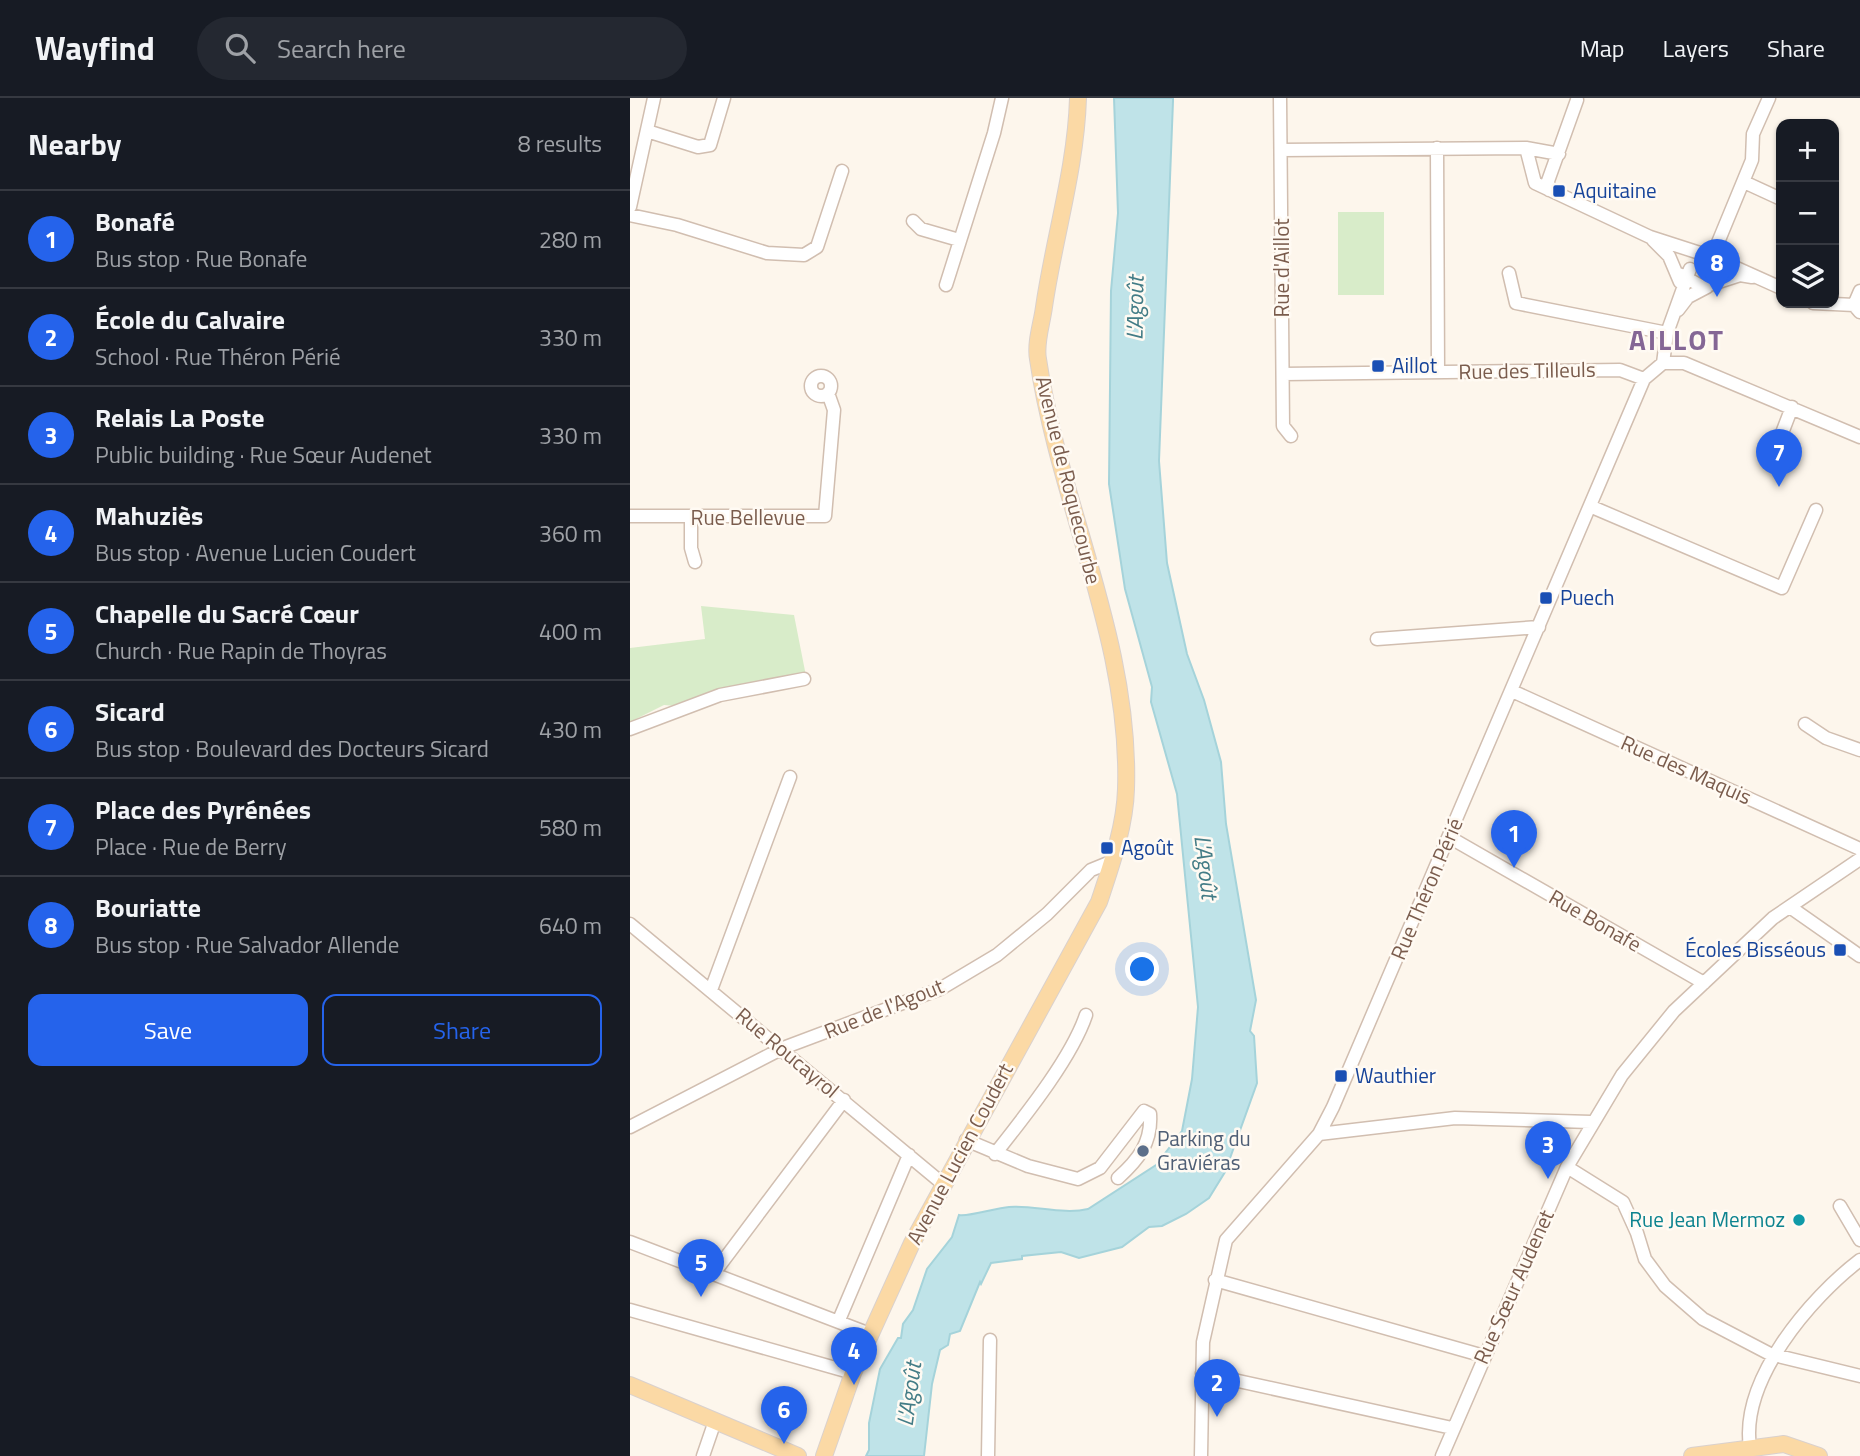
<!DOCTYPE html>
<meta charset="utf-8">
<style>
:root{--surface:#171b24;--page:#242831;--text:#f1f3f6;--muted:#9ea1a6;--line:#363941;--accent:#2563eb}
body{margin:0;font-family:"Titillium Web",sans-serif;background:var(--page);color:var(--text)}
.controls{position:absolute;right:21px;top:21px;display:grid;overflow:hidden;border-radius:14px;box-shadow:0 2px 5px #0004}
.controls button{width:63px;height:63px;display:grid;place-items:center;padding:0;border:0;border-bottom:2px solid var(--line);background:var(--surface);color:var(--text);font:35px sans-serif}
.you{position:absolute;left:513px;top:872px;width:24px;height:24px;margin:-18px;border:5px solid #fff;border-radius:50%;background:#1a73e8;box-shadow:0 0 0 10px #1a73e833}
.badge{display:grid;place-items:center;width:46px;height:46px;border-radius:50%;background:var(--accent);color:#fff;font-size:23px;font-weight:700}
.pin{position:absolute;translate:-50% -58px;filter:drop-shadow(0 2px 4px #0008)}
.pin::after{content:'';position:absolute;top:37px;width:24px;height:21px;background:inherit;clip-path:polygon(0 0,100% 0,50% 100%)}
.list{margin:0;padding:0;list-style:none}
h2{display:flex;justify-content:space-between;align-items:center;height:91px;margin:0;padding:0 28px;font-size:30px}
h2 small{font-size:23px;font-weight:400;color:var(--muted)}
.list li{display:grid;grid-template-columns:46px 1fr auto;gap:21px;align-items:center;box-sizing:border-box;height:98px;padding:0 28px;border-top:2px solid var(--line)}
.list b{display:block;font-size:26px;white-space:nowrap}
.list p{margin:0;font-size:23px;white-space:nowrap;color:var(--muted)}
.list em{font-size:23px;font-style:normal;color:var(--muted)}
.actions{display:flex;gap:14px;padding:21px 28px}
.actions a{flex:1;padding:16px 0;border:2px solid var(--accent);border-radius:14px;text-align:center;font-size:24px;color:var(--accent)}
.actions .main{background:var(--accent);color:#fff}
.icon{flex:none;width:38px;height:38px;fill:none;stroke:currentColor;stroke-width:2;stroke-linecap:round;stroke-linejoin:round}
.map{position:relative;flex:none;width:1230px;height:1358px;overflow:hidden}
header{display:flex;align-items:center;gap:42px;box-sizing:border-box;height:98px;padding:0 35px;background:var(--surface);border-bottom:2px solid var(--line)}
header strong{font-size:33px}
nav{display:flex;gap:38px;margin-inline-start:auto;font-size:24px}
.search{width:490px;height:63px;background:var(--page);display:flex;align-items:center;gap:18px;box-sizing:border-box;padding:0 24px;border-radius:38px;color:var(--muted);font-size:26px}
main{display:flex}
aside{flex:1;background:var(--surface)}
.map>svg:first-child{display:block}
.green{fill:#d8ecc9}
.water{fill:#bfe3e8;stroke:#a5d3da;stroke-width:2}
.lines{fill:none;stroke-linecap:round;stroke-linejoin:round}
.minor-casing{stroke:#d1beb0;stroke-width:15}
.major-casing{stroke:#dad1cd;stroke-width:18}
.minor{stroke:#fff;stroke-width:12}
.major{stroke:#fbd9a5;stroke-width:16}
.transit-dot{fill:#1a4fb4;stroke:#fffaf3;stroke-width:2.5}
.service-dot{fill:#5c6f8a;stroke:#fffaf3;stroke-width:2.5}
.culture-dot{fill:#0f9aa8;stroke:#fffaf3;stroke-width:2.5}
.labels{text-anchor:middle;stroke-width:5;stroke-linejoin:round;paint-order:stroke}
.transit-label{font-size:21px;fill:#164399;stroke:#fffaf3;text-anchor:start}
.street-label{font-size:21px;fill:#7a5c4d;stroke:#fffaf3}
.service-label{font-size:21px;fill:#4e5e75;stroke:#fffaf3;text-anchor:start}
.culture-label{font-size:21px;fill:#0d838f;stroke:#fffaf3;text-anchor:end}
.water-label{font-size:23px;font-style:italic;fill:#437c86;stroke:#fffaf3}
.district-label{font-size:28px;font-weight:bold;letter-spacing:2px;fill:#846695;stroke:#fffaf3}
</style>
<header>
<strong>Wayfind</strong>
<div class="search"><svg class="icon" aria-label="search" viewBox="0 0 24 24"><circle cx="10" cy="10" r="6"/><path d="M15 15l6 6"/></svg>Search here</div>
<nav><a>Map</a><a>Layers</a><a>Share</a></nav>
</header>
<main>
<aside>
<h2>Nearby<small>8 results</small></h2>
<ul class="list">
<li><span class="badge">1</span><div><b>Bonafé</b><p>Bus stop · Rue Bonafe</p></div><em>280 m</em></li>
<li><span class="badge">2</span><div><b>École du Calvaire</b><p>School · Rue Théron Périé</p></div><em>330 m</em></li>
<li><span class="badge">3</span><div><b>Relais La Poste</b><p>Public building · Rue Sœur Audenet</p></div><em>330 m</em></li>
<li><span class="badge">4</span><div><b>Mahuziès</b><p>Bus stop · Avenue Lucien Coudert</p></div><em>360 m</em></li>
<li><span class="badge">5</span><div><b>Chapelle du Sacré Cœur</b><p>Church · Rue Rapin de Thoyras</p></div><em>400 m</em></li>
<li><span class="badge">6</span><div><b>Sicard</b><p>Bus stop · Boulevard des Docteurs Sicard</p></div><em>430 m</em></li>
<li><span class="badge">7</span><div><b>Place des Pyrénées</b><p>Place · Rue de Berry</p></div><em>580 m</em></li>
<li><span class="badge">8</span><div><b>Bouriatte</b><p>Bus stop · Rue Salvador Allende</p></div><em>640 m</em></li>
</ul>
<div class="actions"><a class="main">Save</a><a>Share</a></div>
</aside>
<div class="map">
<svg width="1230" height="1358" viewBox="0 0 1230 1358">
<rect width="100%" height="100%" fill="#fdf6ec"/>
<path class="green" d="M 708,114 L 754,114 L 754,197 L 708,197 Z
M 71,508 L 164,517 L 176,578 L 88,595 L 83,592 L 46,608 L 34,607 L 0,624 L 0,550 L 75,541 Z"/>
<path class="water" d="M 484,0 L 543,0 L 543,3 L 529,363 L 537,465 L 557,556 L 574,602 L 591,664 L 596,726 L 626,902 L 620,933 L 624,938 L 627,985 L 595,1074 L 579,1100 L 556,1116 L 532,1128 L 519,1129 L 492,1149 L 449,1160 L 431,1154 L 392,1158 L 392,1161 L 361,1165 L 351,1186 L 350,1184 L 330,1233 L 320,1236 L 318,1247 L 310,1252 L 302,1286 L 294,1358 L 236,1358 L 239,1352 L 239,1325 L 250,1271 L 268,1240 L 271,1240 L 273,1226 L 283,1212 L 297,1171 L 322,1139 L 329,1117 C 339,1119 365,1110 379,1109 C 404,1107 433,1117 458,1111 L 526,1067 L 552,1033 L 562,981 L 568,909 L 547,696 L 521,604 L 522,589 L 495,491 L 479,386 L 481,193 L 488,115 Z"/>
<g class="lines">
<defs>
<path id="minor" d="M 650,0 L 653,328 L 661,338
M 1139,0 L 1123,36 L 1122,62 L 1082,159 L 1151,190
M 17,33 L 68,49 L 80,47 L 94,0
M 807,50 L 808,274
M 896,50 L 905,85 L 1020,139 L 1082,159 L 1092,172 L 1086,186
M 651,52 L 896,50 L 929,56
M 1114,84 L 1151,101
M 919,92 L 918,83 L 947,2
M 0,109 L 24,0
M 0,117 L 47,127 L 137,155 L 174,157 L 187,149 L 212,73
M 283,123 L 291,131 L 329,142
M 1023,142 L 1039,158 L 1050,184
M 879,175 L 886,205 L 1037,235
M 1049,176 L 1073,189 L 1110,177 L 1122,179
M 316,187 L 364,35 L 372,0
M 1183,205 L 1224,207 L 1230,214
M 1224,207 L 1230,193
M 1048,212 L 1058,199 L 1077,189
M 1033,265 L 1054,265 L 1230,339
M 653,276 L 990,272 L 1014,281
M181 288a10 10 0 1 1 20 0a10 10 0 1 1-20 0Z
M 1144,356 L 1162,309
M 962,409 L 1152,490 L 1186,412
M 0,418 L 195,418 L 204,312 L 198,295
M 61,419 L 61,450 L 65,464
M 747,541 L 909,529
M 882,593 L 1230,751
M 1175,626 L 1196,640 L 1230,652
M 0,631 L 90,597 L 174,581
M 819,739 L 1074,885
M 1160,809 L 1230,858
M 0,826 L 313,1086
M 81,892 L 160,679
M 0,1029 L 153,950 L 310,891 L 367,857 L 417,816 L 461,772 L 483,763
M 689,1036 L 825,1020 L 961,1024
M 336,1042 L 398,1068 L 448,1081 L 470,1070 L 514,1013 L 520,1016 C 522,1045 508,1062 488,1080
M 365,1056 C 394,1019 441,961 456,917
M 937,1069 L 993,1104 L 1007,1135 L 1015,1161 L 1035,1188 L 1073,1221 L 1140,1256 L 1230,1278
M 1210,1108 L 1230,1142
M 0,1144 L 240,1236
M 84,1175 L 214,1002
M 585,1182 L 854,1258
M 0,1212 L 223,1275
M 209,1222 L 279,1057
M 572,1275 L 822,1330
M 1120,1349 C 1110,1282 1180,1200 1230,1162
M 73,1358 L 85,1323
M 358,1358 L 360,1242
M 571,1358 L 573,1244 L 596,1142 L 689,1036 L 703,1009 L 1014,281 L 1033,265 L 1037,235 L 1060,171
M 812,1358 L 937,1069 L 992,977 L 1044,913 L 1143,820 L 1230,761"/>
<path id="major" d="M 0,1287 L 168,1358
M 194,1358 L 223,1275 L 282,1145 L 469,804 C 481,768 495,729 496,691 C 501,542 429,406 408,261 C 405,245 412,225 414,209 C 424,140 446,70 448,0
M 1062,1358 L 1154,1346 L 1189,1358"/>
</defs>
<use href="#minor" class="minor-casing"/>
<use href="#major" class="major-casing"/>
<use href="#minor" class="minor"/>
<use href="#major" class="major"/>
</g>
<g class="transit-dot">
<rect x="922" y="86" width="14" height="14" rx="3.5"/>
<rect x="741" y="261" width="14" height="14" rx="3.5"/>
<rect x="909" y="493" width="14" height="14" rx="3.5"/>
<rect x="470" y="743" width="14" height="14" rx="3.5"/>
<rect x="1203" y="845" width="14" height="14" rx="3.5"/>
<rect x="704" y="971" width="14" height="14" rx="3.5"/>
</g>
<circle class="service-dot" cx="513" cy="1053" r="7"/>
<circle class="culture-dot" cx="1169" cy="1122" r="7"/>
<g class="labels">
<g class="transit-label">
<text x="943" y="100">Aquitaine</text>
<text x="762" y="275">Aillot</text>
<text x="930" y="507">Puech</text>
<text x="491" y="757">Agoût</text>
<text x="1196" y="859" text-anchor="end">Écoles Bisséous</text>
<text x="725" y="985">Wauthier</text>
</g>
<g class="street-label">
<text transform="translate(652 170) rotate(-90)" y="7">Rue d'Aillot</text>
<text transform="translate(897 273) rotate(-1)" y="7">Rue des Tilleuls</text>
<text transform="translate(438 382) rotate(76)" y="7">Avenue de Roquecourbe</text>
<text x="118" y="427">Rue Bellevue</text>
<text transform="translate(1056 672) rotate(24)" y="7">Rue des Maquis</text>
<text transform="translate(797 791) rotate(-67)" y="7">Rue Théron Périé</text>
<text transform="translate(965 823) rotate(30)" y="7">Rue Bonafe</text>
<text transform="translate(254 911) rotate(-22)" y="7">Rue de l'Agout</text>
<text transform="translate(157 955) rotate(40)" y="7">Rue Roucayrol</text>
<text transform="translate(330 1056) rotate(-62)" y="7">Avenue Lucien Coudert</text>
<text transform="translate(884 1189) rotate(-66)" y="7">Rue Sœur Audenet</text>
</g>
<g class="service-label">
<text x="527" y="1048">Parking du<tspan x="527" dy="24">Graviéras</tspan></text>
</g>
<g class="culture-label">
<text x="1155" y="1129">Rue Jean Mermoz</text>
</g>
<g class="water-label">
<text transform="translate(505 210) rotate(-89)" y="8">L'Agoût</text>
<text transform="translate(576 769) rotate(83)" y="8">L'Agoût</text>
<text transform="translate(279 1296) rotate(-82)" y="8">L'Agoût</text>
</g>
<g class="district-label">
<text x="1047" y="252">AILLOT</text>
</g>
</g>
</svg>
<div class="controls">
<button>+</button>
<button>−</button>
<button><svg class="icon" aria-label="layers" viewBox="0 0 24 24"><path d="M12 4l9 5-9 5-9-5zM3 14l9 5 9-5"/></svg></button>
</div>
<div class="you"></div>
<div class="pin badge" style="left:884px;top:770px">1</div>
<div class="pin badge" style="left:587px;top:1319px">2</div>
<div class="pin badge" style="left:918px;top:1081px">3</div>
<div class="pin badge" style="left:224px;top:1287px">4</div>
<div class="pin badge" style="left:71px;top:1199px">5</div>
<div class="pin badge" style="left:154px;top:1346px">6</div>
<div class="pin badge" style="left:1149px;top:389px">7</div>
<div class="pin badge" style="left:1087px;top:199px">8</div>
</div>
</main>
